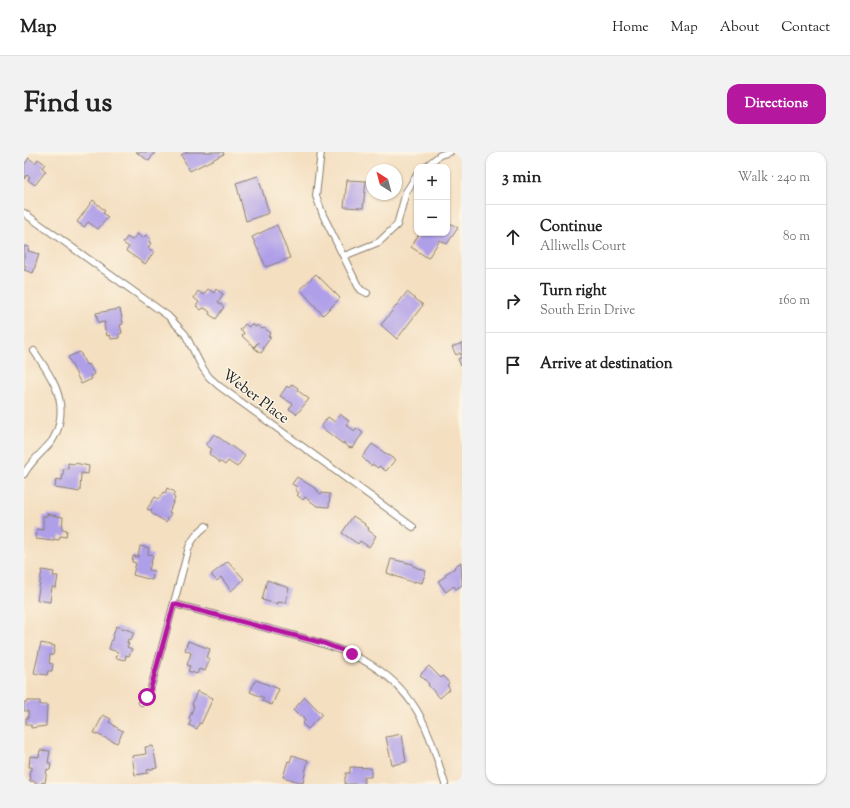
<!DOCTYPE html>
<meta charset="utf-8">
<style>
:root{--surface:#fff;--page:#f2f2f2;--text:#222;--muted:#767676;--line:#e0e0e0;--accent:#b5179e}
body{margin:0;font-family:"Sorts Mill Goudy",serif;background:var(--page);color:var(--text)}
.controls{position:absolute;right:12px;top:12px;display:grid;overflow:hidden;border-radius:8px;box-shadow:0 1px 3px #0004}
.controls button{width:36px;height:36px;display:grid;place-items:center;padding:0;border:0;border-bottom:1px solid var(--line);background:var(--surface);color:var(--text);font:20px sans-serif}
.compass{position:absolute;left:342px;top:12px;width:36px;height:36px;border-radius:50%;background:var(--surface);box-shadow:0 1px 3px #0004;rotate:324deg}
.stop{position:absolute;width:12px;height:12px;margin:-9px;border:3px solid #b5179e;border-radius:50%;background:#fff}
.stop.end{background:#b5179e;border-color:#fff;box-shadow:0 1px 4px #0008}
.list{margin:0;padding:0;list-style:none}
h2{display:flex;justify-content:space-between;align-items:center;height:52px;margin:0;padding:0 16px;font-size:17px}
h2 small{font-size:13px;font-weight:400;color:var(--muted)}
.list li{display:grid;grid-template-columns:26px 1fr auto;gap:12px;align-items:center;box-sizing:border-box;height:64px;padding:0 16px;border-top:1px solid var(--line)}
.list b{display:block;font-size:15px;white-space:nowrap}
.list p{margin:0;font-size:13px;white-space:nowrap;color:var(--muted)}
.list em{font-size:13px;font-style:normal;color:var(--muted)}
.icon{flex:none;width:22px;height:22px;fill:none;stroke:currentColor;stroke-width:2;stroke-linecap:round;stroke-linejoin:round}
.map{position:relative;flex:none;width:438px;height:632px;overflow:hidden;border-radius:12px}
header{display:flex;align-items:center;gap:24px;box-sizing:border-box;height:56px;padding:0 20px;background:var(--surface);border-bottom:1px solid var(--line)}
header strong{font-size:19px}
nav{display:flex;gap:22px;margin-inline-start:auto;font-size:14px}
.intro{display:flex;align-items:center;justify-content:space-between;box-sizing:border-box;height:96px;padding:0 24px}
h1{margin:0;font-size:28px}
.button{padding:10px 18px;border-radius:12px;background:var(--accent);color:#fff;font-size:14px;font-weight:700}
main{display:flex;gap:24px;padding:0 24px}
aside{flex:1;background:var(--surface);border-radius:12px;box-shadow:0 1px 3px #0004}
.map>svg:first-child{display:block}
.building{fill:#af9fe8}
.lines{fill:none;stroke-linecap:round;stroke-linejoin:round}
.minor-casing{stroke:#887e6e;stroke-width:8}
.minor{stroke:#fff;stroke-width:6}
.route{stroke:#b5179e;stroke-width:5}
.labels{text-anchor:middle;stroke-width:3;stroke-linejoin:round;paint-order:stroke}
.street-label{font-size:15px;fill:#1c1c1c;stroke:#fcf5e5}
</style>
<header>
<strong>Map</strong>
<nav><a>Home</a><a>Map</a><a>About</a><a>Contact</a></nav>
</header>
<div class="intro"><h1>Find us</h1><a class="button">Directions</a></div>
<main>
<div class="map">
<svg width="438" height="632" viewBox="0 0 438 632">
<rect width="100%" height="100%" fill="#fcf5e5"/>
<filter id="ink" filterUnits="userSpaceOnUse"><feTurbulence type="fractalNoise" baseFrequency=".025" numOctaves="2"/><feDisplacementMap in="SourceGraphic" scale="8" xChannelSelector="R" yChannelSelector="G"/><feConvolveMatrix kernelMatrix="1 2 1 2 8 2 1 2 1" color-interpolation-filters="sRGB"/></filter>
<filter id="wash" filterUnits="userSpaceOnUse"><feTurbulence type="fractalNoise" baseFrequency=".012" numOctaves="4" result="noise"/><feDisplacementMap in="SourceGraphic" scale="16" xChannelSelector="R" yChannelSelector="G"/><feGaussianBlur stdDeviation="0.9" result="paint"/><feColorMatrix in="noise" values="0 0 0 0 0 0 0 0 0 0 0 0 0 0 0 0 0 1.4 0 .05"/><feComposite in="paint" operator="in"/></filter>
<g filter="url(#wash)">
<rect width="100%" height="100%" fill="#f4dfc1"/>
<g id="blocks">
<path class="building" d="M 112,0 L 131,0 L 125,9 Z
M 163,0 L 199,0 L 200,2 L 166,19 L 157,3 Z
M 5,6 L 11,11 L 14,7 L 21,12 L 18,16 L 22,19 L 11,33 L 4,28 L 6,25 L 3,23 L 0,27 L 0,13 Z
M 234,24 L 245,61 L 222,69 L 212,31 Z
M 323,28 L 342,29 L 339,56 L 320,55 Z
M 69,48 L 81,59 L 79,61 L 84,65 L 74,77 L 64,70 L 60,75 L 53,70 Z
M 426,71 L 434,76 L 423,92 L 416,88 L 404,106 L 387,95 L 396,81 L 423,81 L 423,75 Z
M 253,73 L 266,106 L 242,115 L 228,85 Z
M 113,82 L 119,86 L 122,83 L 127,87 L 125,90 L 127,91 L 124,96 L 130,100 L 121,112 L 102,99 L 105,95 L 99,91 L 103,85 L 108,88 Z
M 0,94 L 5,95 L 4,99 L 15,102 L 9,121 L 0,118 L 2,114 L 0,113 Z
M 292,122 L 316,146 L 299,163 L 276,137 Z
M 184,137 L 190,141 L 192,137 L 199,142 L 194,150 L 200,155 L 192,167 L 185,162 L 186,160 L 182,157 L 179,156 L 177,158 L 172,154 L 175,150 L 170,146 L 174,139 L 179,143 Z
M 383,140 L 399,153 L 373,187 L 357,173 Z
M 96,157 L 99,172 L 96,173 L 98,181 L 95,182 L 95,186 L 87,187 L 86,183 L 83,184 L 82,178 L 81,178 L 80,172 L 81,172 L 81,170 L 74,171 L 72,161 Z
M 221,172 L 225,175 L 227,172 L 232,175 L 233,173 L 238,177 L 240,176 L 247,181 L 244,184 L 247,185 L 239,196 L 240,197 L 237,201 L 230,196 L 234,190 L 230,195 L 218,184 L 220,181 L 216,178 Z
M 438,191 L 438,214 L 437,214 L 434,207 L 438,205 L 436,201 L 432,203 L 428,195 Z
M 56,200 L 62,213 L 65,212 L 70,222 L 66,224 L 68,227 L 57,232 L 44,205 Z
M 268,232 L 274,236 L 273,238 L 285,247 L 273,262 L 265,257 L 269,252 L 256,244 L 263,234 L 265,236 Z
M 316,262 L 325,269 L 322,273 L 331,279 L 332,276 L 339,281 L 328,296 L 326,295 L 326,296 L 320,292 L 321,291 L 319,290 L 319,292 L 297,275 L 304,265 L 311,270 Z
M 190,282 L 221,304 L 213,315 L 204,309 L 201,313 L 197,310 L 196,311 L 185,302 L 188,297 L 182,293 Z
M 348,292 L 371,308 L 362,319 L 355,314 L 354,316 L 348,312 L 347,314 L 338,305 Z
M 44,311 L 50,312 L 51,311 L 65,314 L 64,322 L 57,321 L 56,339 L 54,340 L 51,339 L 31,336 L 32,327 L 38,328 L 40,316 L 44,317 Z
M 273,325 L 294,338 L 293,339 L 297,342 L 297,341 L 306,342 L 305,355 L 293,354 L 281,345 L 279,348 L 273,343 L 275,341 L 271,338 L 273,335 L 268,332 Z
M 143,336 L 151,340 L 149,344 L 151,346 L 145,360 L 147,361 L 142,370 L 127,361 L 128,359 L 123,357 L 131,345 L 135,347 L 139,340 L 141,341 Z
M 23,362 L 39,365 L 38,377 L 43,378 L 42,385 L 36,384 L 35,388 L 29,387 L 29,389 L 12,387 L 13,377 L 19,378 L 19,364 L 23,364 Z
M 329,364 L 341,372 L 340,373 L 345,376 L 344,378 L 352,384 L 345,395 L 336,389 L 334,392 L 318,381 Z
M 116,394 L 125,396 L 124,402 L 129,403 L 125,418 L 130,419 L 128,428 L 109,423 L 112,411 L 108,410 L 109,404 L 114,405 Z
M 367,407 L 389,412 L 389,414 L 402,419 L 398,431 L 390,429 L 390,431 L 363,421 Z
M 204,409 L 220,427 L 207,439 L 197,425 L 193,429 L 188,424 L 188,422 Z
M 437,410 L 438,433 L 432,437 L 430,434 L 422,440 L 414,429 L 422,424 L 421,422 L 431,416 L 430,415 Z
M 18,418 L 30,420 L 29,424 L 34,424 L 32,436 L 28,435 L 26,450 L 13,448 Z
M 243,428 L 265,436 L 261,451 L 254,450 L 254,452 L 238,448 Z
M 92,474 L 110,480 L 107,488 L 104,487 L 103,491 L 105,491 L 103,495 L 108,497 L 105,504 L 102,503 L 101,508 L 92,506 L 94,500 L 85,497 Z
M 164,489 L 186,497 L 183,506 L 186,507 L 181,519 L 175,517 L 173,522 L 164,519 L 166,514 L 163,513 L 167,501 L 161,498 Z
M 17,491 L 31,494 L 29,503 L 26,503 L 25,511 L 29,512 L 28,519 L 24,519 L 23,523 L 10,521 Z
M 405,514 L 417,526 L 419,524 L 425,531 L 423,533 L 426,537 L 416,546 L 404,533 L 405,532 L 396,523 Z
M 232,528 L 255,537 L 248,553 L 238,549 L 240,546 L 226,540 Z
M 173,539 L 189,546 L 177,572 L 175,571 L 173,577 L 165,573 L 167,568 L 165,567 L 170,554 L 168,553 Z
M 281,545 L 298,562 L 284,577 L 278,572 L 281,569 L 279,566 L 279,565 L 277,562 L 275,564 L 269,558 Z
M 3,549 L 16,549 L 16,553 L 23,553 L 22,574 L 7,576 L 7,573 L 2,573 L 2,566 L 4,566 L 4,559 L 0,559 L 0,550 L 3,550 Z
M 79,563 L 87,567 L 85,570 L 90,573 L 90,574 L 99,579 L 93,591 L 70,581 Z
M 378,582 L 382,610 L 368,613 L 362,585 Z
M 129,594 L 133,616 L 123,618 L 124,621 L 111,623 L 108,604 L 122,602 L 121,595 Z
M 16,598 L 26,599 L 24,611 L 27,611 L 26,618 L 23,617 L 21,631 L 18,630 L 18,632 L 11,631 L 11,629 L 6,629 L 7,624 L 5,624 L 6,618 L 8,618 L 8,615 L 5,615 L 6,604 L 15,605 Z
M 268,603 L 284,608 L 279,631 L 259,625 L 264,609 L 266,610 Z
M 326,615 L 347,616 L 347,625 L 340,625 L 340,632 L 321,632 L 321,625 L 322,625 L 322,621 L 326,621 Z"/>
</g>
</g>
<g filter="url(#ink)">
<use href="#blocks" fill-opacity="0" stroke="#887e6e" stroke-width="1"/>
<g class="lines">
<defs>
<path id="minor" d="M 297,0 L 292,44 L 299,63 L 334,134 L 337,138 L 343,141
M 401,15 L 416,3 L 426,0
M 0,61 L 144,164 L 161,182 L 178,215 L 185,225 L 195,234 L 389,375
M 320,104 L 355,90 L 373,73 L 382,40 L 393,23
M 0,322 C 7,309 18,301 28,289 C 31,284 34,278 35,272 C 42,244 25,221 10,199
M 150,452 C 182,460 214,469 246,477 C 300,492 354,502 388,551 C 405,575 412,604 421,632
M 118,550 L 126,539 L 165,395 C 169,386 174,380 182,374"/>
</defs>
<use href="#minor" class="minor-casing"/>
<use href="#minor" class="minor"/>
</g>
</g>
<g class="lines" filter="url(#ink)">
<path class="route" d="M 123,545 L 126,539 L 150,452 L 299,491 L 328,502"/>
</g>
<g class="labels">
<g class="street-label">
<text transform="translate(232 244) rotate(37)" y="5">Weber Place</text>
</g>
</g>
</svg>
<div class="controls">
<button>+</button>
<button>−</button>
</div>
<svg class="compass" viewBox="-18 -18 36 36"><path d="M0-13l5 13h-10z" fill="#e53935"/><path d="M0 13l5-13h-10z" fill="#767676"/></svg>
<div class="stop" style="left:123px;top:545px"></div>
<div class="stop end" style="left:328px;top:502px"></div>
</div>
<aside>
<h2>3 min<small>Walk · 240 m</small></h2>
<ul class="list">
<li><svg class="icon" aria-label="ahead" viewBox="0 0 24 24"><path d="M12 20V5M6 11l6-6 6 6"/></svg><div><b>Continue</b><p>Alliwells Court</p></div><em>80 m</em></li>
<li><svg class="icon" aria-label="right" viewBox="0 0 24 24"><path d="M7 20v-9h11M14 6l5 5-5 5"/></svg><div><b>Turn right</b><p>South Erin Drive</p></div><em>160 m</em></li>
<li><svg class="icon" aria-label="arrive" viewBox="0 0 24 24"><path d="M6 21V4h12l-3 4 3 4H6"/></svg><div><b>Arrive at destination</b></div></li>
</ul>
</aside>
</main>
